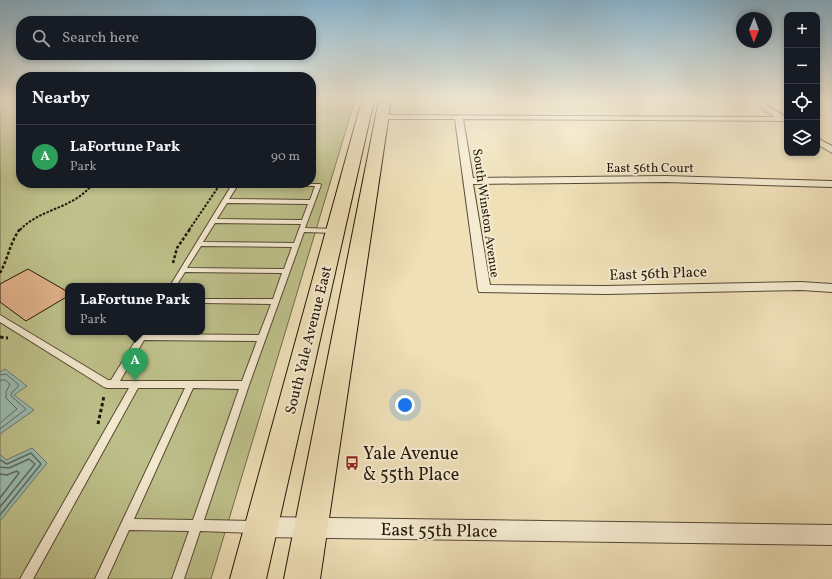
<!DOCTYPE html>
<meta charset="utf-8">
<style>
:root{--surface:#171b24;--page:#20242c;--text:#f1f3f6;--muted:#9ea1a6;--line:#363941;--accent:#b45309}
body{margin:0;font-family:Vollkorn,serif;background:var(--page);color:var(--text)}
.controls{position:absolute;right:12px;top:12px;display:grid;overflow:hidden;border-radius:8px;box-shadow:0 2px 6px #0003}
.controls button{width:36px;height:36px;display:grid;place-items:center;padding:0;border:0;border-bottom:1px solid var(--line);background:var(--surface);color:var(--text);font:20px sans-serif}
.compass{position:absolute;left:736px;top:12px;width:36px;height:36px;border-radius:50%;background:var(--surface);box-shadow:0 2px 6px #0003;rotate:181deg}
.you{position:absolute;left:405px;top:405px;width:14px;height:14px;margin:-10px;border:3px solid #fff;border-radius:50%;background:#1a73e8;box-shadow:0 0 0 6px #1a73e833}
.badge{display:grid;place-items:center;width:26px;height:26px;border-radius:50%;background:var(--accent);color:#fff;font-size:13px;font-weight:700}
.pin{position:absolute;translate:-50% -33px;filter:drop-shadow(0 1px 2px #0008)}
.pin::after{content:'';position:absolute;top:21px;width:14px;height:12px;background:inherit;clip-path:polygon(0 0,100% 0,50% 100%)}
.popup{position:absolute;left:65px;top:283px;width:140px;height:52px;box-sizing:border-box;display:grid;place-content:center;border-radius:8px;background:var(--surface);filter:drop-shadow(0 1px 3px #0005);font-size:13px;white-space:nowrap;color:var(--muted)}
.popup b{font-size:15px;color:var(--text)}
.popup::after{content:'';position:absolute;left:50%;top:100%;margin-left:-8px;border:8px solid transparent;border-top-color:var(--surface)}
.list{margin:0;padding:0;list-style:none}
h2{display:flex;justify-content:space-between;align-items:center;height:52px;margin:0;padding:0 16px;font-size:17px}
h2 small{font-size:13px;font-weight:400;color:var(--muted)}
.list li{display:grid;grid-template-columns:26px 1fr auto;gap:12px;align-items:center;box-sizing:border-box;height:64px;padding:0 16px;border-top:1px solid var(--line)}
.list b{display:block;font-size:15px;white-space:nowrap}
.list p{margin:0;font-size:13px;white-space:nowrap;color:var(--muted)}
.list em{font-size:13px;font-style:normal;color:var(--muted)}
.icon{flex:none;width:22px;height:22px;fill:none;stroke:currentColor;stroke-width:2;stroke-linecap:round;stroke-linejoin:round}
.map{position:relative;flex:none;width:832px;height:579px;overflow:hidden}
.search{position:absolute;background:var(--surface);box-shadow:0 2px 6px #0003;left:16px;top:16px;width:300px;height:44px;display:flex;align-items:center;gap:10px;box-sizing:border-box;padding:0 14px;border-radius:16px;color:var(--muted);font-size:15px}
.panel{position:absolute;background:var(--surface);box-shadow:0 2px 6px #0003;left:16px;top:72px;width:300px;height:116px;border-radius:16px}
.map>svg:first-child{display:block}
.green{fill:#bec18b;stroke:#706c4a;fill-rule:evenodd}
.water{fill:#9abcb3;stroke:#6a7a6f}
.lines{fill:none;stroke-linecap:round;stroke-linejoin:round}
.shore-far1{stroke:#5e6a5e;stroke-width:1}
.shore{stroke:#5e6a5e;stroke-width:1.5}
.building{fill:#e1b18a;stroke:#23170a}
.lane-casing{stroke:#564936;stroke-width:2}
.street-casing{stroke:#564936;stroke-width:2}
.primary-casing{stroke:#23170a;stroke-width:2}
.path-far2{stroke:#23170a;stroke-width:2;stroke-dasharray:2.5 1.5;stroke-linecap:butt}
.path-far1{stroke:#23170a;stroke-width:2.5;stroke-dasharray:3 2;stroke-linecap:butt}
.path{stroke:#23170a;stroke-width:3;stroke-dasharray:3.5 2.5;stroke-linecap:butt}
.lane{fill:#f5ebd1;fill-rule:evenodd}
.street{fill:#f5ebd1;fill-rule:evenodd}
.primary{fill:#efe0b8;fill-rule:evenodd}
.labels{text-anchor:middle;stroke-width:4;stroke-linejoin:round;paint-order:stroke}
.far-street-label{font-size:13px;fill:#23170a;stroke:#f5ebd1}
.street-label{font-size:15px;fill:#23170a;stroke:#f5ebd1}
.near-poi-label{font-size:18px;fill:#23170a;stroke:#f5ebd1;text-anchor:start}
.near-street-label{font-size:18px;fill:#23170a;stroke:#f5ebd1}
</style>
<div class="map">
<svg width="832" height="579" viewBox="0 0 832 579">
<rect width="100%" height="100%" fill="#efe0b8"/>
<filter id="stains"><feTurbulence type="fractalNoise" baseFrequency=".005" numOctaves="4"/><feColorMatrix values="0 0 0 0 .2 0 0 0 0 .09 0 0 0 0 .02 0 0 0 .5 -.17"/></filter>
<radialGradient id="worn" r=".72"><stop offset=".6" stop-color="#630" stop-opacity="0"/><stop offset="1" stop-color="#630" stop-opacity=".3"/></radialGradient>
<path class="green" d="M 0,100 L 21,100 L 21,183 L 311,183 L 311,100 L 355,100 L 211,579 L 0,579 ZM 68,286 L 202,286 L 202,332 L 68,332 Z"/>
<path class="water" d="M 5,369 L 27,386 L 14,395 L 34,410 L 0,434 L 0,372 Z
M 32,448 L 47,463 L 0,521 L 0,454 L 6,460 Z"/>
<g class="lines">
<path class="shore-far1" d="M 0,375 L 6,374 L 18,384 L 18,387 L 12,392 L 11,396 L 26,409 L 0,429
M 0,380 L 5,380 L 10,384 L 6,392 L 6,398 L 17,409 L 0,423"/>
<path class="shore" d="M 0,460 L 7,464 L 31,453 L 41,464 L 0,515
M 0,467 L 9,468 L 29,459 L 35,464 L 0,507
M 0,474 L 7,475 L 17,471 L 19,473 L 0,498"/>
</g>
<path class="building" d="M 28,269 L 68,292 L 68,296 L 26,321 L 0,302 L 0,284 Z"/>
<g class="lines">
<defs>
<path id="lane" d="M 233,183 L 320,184 L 321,185 L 305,228 L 335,229 L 338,231 L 335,233 L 304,232 L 249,385 L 204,520 L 253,521 L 257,523 L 259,527 L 257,531 L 253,533 L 200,531 L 184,579 L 172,579 L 189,531 L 129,530 L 107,579 L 95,579 L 185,388 L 138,388 L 33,579 L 20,579 L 129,388 L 107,388 L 104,387 L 0,322 L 0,315 L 108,380 L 111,380 L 141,332 L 147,332 L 148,334 L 259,335 L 271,304 L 202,303 L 202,299 L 273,299 L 282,273 L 185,272 L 176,286 L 170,286 ZM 238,185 L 315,186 L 310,200 L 229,199 ZM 227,203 L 308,204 L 302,220 L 217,219 ZM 215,223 L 301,224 L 294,243 L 203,242 ZM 201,246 L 292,247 L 284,269 L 187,268 ZM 144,340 L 257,341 L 242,381 L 120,381 ZM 193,388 L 239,389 L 193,520 L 134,519 Z"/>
<path id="street" d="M 751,100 L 759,100 L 786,117 L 787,121 L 463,119 L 473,178 L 666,176 L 832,181 L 832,187 L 666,182 L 473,184 L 490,285 L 606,286 L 801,282 L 832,284 L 832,292 L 801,290 L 606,294 L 479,292 L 478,289 L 455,119 L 382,119 L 378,117 L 382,115 L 774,117 Z
M 817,138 L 832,146 L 832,153 L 817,144 Z
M 261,517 L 832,525 L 832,545 L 261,537 L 254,534 L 251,527 L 254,520 Z"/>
<path id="primary" d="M 362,100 L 374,100 L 266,579 L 230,579 Z
M 379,100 L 391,100 L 320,579 L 284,579 Z"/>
</defs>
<use href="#lane" class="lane-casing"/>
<use href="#street" class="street-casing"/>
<use href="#primary" class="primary-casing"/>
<path class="path-far2" d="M 20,230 C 40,208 75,209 93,183
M 189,230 L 221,183"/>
<path class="path-far1" d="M 173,263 L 177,248 L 190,229
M 0,273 C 8,259 10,242 20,229"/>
<path class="path" d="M 0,337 L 8,338
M 98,424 L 104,396"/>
<use href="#lane" class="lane"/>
<use href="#street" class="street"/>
<use href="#primary" class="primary"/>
</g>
<linearGradient id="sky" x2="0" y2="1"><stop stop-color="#89b7d3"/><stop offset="0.55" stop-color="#f8f1df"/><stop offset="1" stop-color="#f8f1df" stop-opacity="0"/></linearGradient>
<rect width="832" height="181" fill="url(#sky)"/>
<defs>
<symbol id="bus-bare" viewBox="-9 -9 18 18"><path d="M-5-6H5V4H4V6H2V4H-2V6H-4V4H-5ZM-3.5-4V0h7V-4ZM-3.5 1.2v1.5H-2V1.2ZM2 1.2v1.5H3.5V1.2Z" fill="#8f2418" stroke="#f5ebd1" stroke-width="2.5" paint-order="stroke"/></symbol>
</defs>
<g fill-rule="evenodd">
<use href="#bus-bare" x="342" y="453" width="20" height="20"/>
</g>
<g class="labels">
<g class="far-street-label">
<text x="650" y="172">East 56th Court</text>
<text transform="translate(487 213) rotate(82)" y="5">South Winston Avenue</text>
</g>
<g class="street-label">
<text transform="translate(658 273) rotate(-2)" y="5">East 56th Place</text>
<text transform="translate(308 340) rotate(-76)" y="5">South Yale Avenue East</text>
</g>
<g class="near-poi-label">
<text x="363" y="459">Yale Avenue<tspan x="363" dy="21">&amp; 55th Place</tspan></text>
</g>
<g class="near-street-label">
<text transform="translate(439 530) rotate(1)" y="6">East 55th Place</text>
</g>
</g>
<rect width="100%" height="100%" filter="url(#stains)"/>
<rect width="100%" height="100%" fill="url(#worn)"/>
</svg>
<div class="controls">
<button>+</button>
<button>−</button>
<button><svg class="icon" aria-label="locate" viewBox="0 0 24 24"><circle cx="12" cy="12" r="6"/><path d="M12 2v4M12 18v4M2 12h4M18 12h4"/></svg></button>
<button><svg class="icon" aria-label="layers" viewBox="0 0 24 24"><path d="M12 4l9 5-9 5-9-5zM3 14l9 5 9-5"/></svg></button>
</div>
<svg class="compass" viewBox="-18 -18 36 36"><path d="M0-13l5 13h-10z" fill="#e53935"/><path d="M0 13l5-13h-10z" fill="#9ea1a6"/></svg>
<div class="you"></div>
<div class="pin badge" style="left:135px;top:381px;background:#2e9e5b">A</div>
<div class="popup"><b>LaFortune Park</b>Park</div>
<div class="search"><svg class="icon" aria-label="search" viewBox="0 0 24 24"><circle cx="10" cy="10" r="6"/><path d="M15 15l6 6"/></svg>Search here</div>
<section class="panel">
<h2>Nearby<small></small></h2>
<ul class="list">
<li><span class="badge" style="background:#2e9e5b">A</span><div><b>LaFortune Park</b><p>Park</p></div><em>90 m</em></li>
</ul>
</section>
</div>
